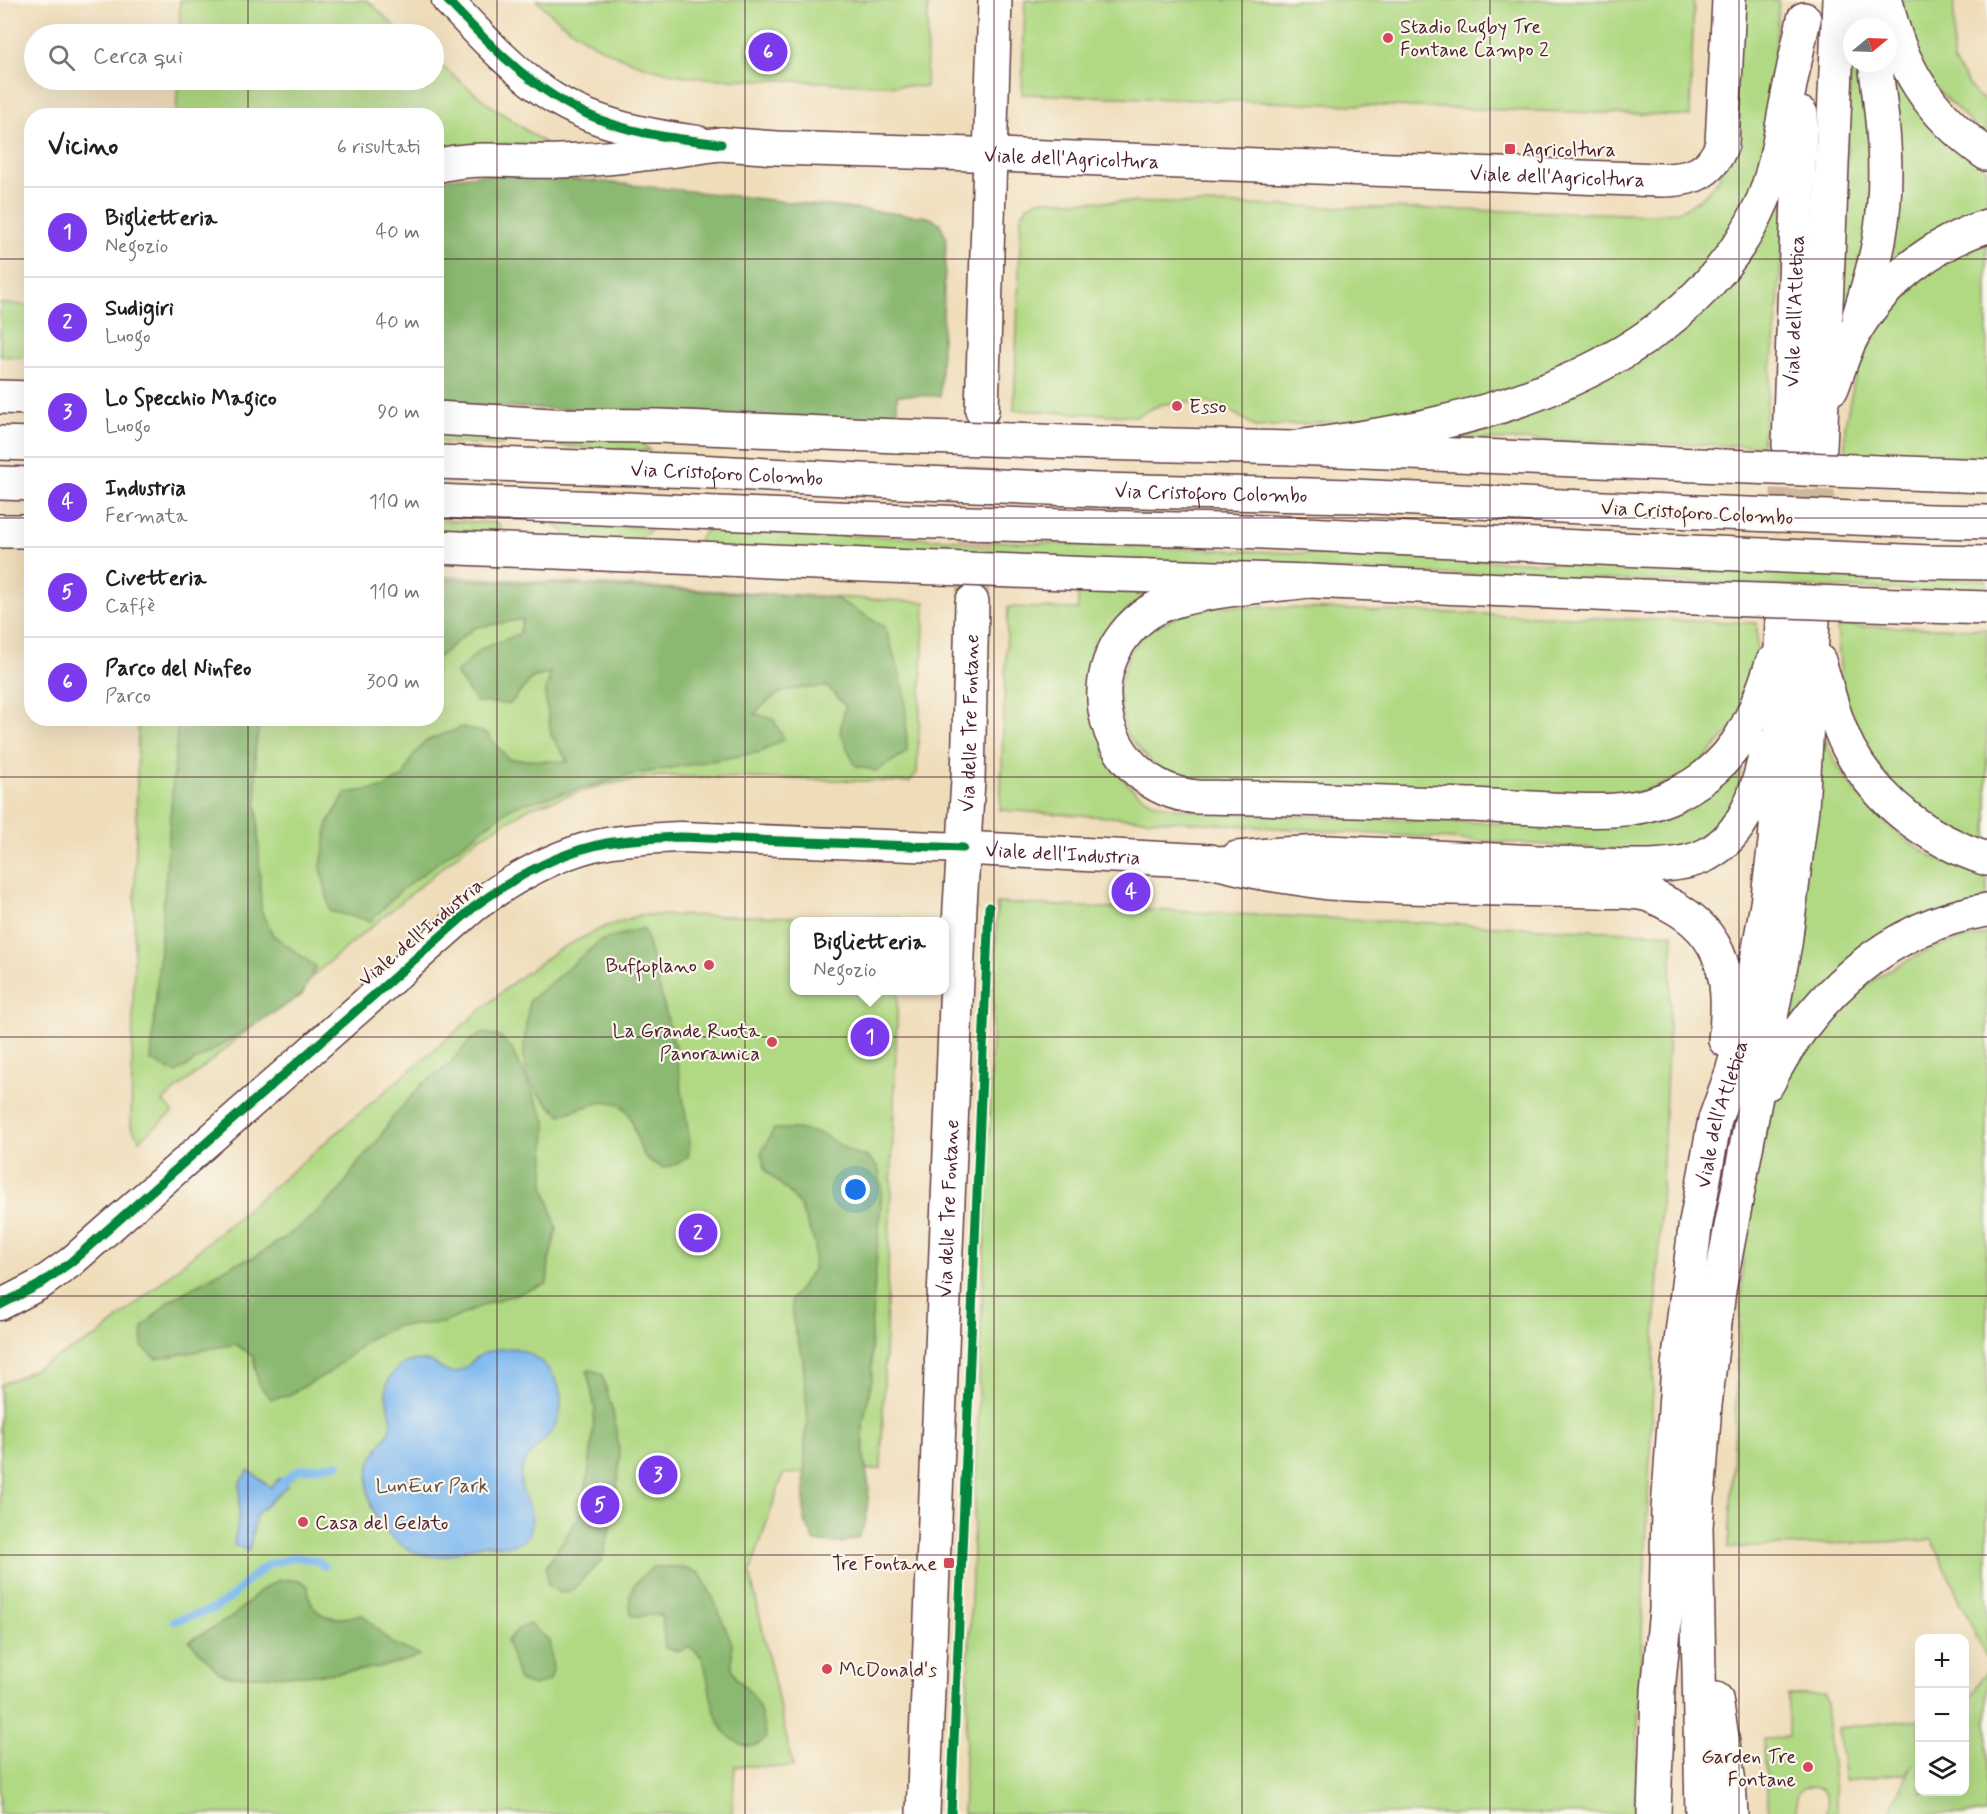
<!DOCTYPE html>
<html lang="it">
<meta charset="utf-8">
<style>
:root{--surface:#fff;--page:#f6f6f6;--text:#202124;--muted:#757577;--line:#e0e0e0;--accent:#7c3aed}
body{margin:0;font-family:Mynerve,sans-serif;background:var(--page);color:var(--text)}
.controls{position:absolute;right:18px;bottom:18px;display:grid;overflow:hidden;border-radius:12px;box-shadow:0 6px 24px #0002}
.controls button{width:54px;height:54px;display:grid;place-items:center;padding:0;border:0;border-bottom:2px solid var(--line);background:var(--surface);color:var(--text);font:30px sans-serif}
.compass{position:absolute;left:1843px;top:18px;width:54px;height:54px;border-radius:50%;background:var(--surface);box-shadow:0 6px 24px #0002;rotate:71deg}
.you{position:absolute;left:856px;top:1190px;width:21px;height:21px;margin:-15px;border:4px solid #fff;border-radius:50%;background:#1a73e8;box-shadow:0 0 0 9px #1a73e833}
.badge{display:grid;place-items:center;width:39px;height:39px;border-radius:50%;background:var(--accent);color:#fff;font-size:20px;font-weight:700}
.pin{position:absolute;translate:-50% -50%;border:3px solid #fff;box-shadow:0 2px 6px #0006}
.popup{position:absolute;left:790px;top:917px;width:159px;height:78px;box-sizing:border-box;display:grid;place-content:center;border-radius:12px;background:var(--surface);filter:drop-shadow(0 2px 4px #0005);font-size:20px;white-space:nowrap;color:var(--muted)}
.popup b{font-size:22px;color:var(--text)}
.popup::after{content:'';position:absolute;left:50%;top:100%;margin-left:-12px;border:12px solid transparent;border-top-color:var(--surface)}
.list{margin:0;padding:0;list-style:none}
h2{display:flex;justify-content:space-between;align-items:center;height:78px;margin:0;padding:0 24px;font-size:26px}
h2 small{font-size:20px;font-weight:400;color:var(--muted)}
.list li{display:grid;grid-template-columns:39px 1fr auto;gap:18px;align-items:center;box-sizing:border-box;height:90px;padding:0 24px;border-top:2px solid var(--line)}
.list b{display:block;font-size:22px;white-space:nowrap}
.list p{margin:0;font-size:20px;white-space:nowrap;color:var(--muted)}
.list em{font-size:20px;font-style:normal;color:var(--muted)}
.icon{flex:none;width:33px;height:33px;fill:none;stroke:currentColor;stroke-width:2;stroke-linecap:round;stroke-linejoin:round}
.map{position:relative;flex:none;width:1987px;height:1814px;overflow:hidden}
.search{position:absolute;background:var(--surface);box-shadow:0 6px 24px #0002;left:24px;top:24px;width:420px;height:66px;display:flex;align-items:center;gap:15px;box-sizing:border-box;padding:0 21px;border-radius:33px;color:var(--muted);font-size:22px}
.panel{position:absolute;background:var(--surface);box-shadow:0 6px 24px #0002;left:24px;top:108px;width:420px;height:618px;border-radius:24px}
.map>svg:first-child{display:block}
.green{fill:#b1d984;stroke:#7e7c58;stroke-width:1.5}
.forest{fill:#8cb972;stroke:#6b6c4e;stroke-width:1.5}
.water{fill:#7db8ef;stroke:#646c8d;stroke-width:1.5}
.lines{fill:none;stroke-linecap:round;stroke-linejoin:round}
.stream{stroke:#7db8ef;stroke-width:8}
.secondary-tunnel{stroke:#ceb79d;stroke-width:33;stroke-dasharray:33 16;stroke-linecap:butt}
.trunk-tunnel{stroke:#ceb79d;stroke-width:33;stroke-dasharray:33 16;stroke-linecap:butt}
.minor-casing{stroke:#633c40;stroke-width:33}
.secondary-casing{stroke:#633c40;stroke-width:36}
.primary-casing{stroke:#633c40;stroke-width:36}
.trunk-casing{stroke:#633c40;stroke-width:36}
.minor{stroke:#fff;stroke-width:30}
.secondary{stroke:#fff;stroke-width:33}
.primary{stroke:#fff;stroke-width:33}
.trunk{stroke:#fff;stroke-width:33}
.primary-bridge-casing{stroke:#633c40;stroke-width:36;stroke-linecap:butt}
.primary-bridge{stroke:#fff;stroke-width:33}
.cycleway-casing{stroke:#fbf7ec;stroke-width:13}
.cycleway{stroke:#00873e;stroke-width:9}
.grid{fill:none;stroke:#4a1f2b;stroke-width:1.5;stroke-opacity:0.55}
.poi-dot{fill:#d1495b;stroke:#fbf7ec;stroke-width:2}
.labels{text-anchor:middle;stroke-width:4.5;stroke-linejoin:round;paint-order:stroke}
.poi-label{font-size:20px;fill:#4a1f2b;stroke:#fbf7ec;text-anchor:start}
.street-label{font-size:20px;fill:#4a1f2b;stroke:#fbf7ec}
.park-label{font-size:20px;fill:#644e41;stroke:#fbf7ec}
</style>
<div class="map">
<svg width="1987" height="1814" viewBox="0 0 1987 1814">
<rect width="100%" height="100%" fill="#fbf7ec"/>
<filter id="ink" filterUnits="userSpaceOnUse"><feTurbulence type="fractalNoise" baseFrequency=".0167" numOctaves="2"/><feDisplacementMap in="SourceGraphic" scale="12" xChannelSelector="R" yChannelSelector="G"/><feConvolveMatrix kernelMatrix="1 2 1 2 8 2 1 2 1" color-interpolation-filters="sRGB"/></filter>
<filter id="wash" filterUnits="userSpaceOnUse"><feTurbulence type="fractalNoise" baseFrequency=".008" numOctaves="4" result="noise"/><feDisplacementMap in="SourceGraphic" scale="24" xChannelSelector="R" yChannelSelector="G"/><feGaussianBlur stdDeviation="1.35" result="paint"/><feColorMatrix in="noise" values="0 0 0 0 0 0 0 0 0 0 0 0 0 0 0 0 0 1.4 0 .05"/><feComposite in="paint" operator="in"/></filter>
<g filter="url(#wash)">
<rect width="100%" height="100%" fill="#efddba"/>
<path class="green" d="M 180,0 L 367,0 L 403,34 L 179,34 Z
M 536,0 L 928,0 L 926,87 C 877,85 828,82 780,80 C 744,79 705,81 670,73 C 618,62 574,37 536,0 Z
M 1025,0 L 1694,0 L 1690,116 L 1022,94 Z
M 1741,0 L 1779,0 L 1769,133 L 1759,174 L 1736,228 L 1689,287 L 1599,352 L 1503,394 L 1380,419 L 1256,427 L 1224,407 L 1200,401 L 1162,404 L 1136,416 L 1014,410 L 1021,216 L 1027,206 L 1038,200 L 1632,214 C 1676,214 1692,214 1720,177 Z
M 1900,0 L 1954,0 L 1953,61 L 1977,96 L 1987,101 L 1987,139 L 1925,77 Z
M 1852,27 L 1852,63 L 1867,63 L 1872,237 L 1839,336 Z
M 434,60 L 487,103 L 546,144 L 506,144 L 437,153 L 436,116 L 176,116 L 178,80 L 434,80 Z
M 1884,63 L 1987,169 L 1987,212 L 1889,268 Z
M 1787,181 L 1777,317 L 1762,446 L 1434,438 L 1627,363 Z
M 1987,237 L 1987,459 L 1845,453 L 1845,424 L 1857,369 L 1877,325 L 1905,287 Z
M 0,303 L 31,306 L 31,358 L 0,356 Z
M 437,428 L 518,432 L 502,445 L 437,442 Z
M 575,434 L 635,436 L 650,451 L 558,446 Z
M 437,520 L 498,523 L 500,526 L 498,533 L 437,532 Z
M 554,523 L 653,528 L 635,544 L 574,541 Z
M 706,530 L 1987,580 L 1987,593 L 705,549 L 698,540 Z
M 437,576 L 925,602 L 917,773 L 909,782 L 660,776 L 603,785 L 531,807 L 474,841 L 163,1101 L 173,1112 L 140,1140 L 131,1127 L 138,719 L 436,718 Z
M 1078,588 L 1153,589 L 1124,612 L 1108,630 L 1097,652 L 1105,756 L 1120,776 L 1136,792 L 1150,801 L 1173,808 L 1249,814 L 1573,826 L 1743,752 L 1736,801 L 1718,825 L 1686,846 L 1676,848 L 1640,851 L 1000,810 L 1008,607 L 1078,609 Z
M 1201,605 L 1757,623 L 1757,652 L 1752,690 L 1741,719 L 1690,774 L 1627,797 L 1198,786 L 1161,773 L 1126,734 L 1118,691 L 1130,651 L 1147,631 Z
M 1837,626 L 1987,629 L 1987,843 L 1946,828 L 1906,798 L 1870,756 L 1846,704 L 1841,678 Z
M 1821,725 C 1825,736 1828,749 1834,759 C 1866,816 1923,862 1987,877 L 1987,898 L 1782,1036 Z
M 997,903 L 1673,934 L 1634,1814 L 963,1814 Z
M 640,915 L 901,918 L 901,922 L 795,922 L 795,990 L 898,991 L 881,1469 L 783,1474 L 750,1573 L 793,1767 L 735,1766 L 732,1814 L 0,1814 L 0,1385 L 23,1375 L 98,1336 L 516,980 L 558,950 L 604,927 Z
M 1987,934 L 1987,1659 L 1932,1540 L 1729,1548 L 1744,1232 L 1769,1116 L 1798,1052 L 1857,990 L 1898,965 L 1940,945 Z
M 1987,1670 L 1987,1814 L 1889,1814 L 1913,1763 L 1906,1774 L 1845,1780 L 1838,1728 L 1919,1719 L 1920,1792 L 1964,1792 L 1965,1705 Z
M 1825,1694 L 1837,1814 L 1826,1814 C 1826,1810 1828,1803 1827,1799 C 1823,1780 1790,1779 1797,1814 L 1769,1814 L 1763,1738 L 1788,1737 L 1788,1695 Z"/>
<path class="forest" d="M 486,174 L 595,181 L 928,217 L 940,223 L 946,238 L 940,396 L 897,395 L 897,419 L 746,416 L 448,405 L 437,399 L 436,180 Z
M 437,579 L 833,597 L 885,627 L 905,692 L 907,752 L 876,771 L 855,765 L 840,732 L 845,706 L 828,687 C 795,688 778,686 755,714 L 773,719 L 784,739 L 761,752 L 626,776 L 512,807 L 400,891 L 371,921 L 330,911 L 321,867 L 328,823 L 346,793 L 383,788 L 404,776 L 412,757 L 426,741 L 463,727 L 487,734 L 508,759 L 568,762 L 551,735 L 545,693 L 551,673 L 532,678 L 510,704 L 476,702 L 456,673 L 481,649 L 519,634 L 523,619 L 474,628 L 437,658 Z
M 178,719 L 260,719 L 255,750 L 261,910 L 273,935 L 316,967 L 302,995 L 176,1073 L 151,1061 Z
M 644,928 L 675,1048 L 690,1142 L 688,1157 L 677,1164 L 664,1168 C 656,1165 649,1162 644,1155 C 632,1139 637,1101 607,1102 C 594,1102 574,1111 561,1115 C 551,1107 531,1089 527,1076 C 520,1054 527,1023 529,1001 L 600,941 Z
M 485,1033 L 501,1037 L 512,1050 L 546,1121 L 544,1184 L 557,1229 L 549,1261 L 547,1284 L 486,1304 L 444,1323 L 397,1326 L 370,1338 L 330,1372 L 287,1396 L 271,1399 L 259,1385 L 253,1356 L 235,1344 L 157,1359 L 142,1347 L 143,1327 L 169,1301 L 234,1264 L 255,1257 L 296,1230 L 339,1192 L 358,1163 L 376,1143 L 392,1118 L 423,1083 L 448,1066 L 470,1040 Z
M 774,1129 L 797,1129 L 822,1134 L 849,1151 L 867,1157 L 878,1167 L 882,1188 L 871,1330 L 872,1379 L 863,1423 L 864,1458 L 869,1487 L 866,1520 L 859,1537 L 842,1543 L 815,1542 L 804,1519 L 805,1434 L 808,1422 L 803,1359 L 793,1322 L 791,1300 L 813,1270 L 815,1244 L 800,1206 L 790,1193 L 766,1171 L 761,1153 Z
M 591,1370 L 602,1374 L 613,1412 L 620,1457 L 614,1515 L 602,1560 L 574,1588 L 567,1592 L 559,1593 L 548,1585 L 546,1567 L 583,1510 L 591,1452 L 595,1408 L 587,1371 Z
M 653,1567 L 679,1567 L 700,1573 L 713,1598 L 732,1644 L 732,1668 L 736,1678 L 753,1695 L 760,1710 L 766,1738 C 759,1745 751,1749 741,1744 C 717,1734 712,1705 708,1681 C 706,1674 705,1664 702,1658 C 699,1653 693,1649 688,1647 L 680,1651 L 665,1648 L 662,1616 C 651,1612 642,1619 631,1615 C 626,1588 634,1583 653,1567 Z
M 279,1580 L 299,1580 L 308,1586 C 309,1620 335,1622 362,1614 L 390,1642 L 420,1656 C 359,1677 293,1676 229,1676 L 219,1672 L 189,1641 L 231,1618 L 261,1590 Z
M 529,1624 L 549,1640 L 553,1670 L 550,1680 L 534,1686 L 519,1681 L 507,1641 L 517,1630 Z"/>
<path class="water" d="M 514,1348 C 531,1353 543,1360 553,1376 C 559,1385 562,1395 561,1406 C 557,1443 525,1446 521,1474 C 518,1496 543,1520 526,1538 C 514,1551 498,1543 483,1545 C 470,1547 458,1554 444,1556 C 409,1560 375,1531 369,1497 C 366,1481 368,1463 377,1450 C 382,1442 389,1435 391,1426 C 393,1415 387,1406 386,1395 C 385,1371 410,1353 433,1363 C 441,1367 446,1375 457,1372 C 467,1369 471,1361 479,1356 C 489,1349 502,1349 514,1348 Z
M 249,1470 L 271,1488 L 279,1478 L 287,1486 L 256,1515 L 249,1551 L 234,1545 L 239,1514 L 240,1482 Z"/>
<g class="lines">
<path class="stream" d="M 283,1482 L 298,1470 L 339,1464
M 174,1621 L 213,1609 L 229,1599 L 249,1579 L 269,1564 L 296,1557 L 317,1561 L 324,1566"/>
</g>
</g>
<g filter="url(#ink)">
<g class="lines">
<path class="secondary-tunnel" d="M 972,597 L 982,412"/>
<path class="trunk-tunnel" d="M 1782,620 L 1789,445
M 1813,621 L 1820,447"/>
<defs>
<path id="minor" d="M 447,0 C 477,31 507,65 543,91 C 588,123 644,134 698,141
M 0,1305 L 39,1285 L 71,1262 L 474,907 C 513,878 558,852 607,843 C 631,839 656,838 681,837 L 963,848"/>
<g id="secondary">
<path id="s1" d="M 721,144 L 777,148 L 943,153 L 1660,180 C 1689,180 1711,175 1722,144 L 1729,0"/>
<path d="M 982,410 L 995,0"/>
<path id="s2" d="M 963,848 L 1210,861"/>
<path id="s3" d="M 923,1814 L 960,906 L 968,781 L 972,602"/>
</g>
<g id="primary">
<path d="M 1886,0 C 1899,66 1931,116 1987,154"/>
<path d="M 436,166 C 477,155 519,163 560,161 C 614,159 668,151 721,144"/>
<path d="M 0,397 L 32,398"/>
<path d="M 436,418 L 552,425 L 659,426 L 897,436"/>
<path d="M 0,443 L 32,444"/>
<path d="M 1098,443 L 1292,448 L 1646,463"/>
<path id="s4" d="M 436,462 L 695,471 L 900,482"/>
<path d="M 1932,474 L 1987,476"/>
<path d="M 0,483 L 32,484"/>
<path id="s5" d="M 1099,490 L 1353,496 L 1645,510"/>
<path d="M 436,501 L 906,521"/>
<path d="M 1931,521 L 1987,522"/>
<path d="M 1097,527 L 1220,530 L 1642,550"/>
<path d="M 0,531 L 32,531"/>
<path d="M 436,547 L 913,567"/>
<path d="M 1929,562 L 1987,563"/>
<path d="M 1092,574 L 1309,581 L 1640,596"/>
<path d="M 1927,606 L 1987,608"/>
</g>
<g id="trunk">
<path d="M 1870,0 L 1870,27"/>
<path d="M 1859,316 C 1867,289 1876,262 1880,235 C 1890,177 1883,120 1875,63"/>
<path d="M 1832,388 C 1839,370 1844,350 1854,333 C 1882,283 1933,243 1987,226"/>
<path id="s6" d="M 1789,445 L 1801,114"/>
<path d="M 1820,447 L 1839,0"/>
<path d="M 1292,448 C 1338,441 1385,435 1430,425 C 1561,397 1707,331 1763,200 C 1774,173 1779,144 1784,116 C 1790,84 1797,51 1804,19"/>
<path d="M 1309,581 C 1268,586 1182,591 1149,612 C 1069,666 1102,787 1197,797 C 1289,798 1382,802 1474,805 C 1500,807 1526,807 1551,809 C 1590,811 1632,814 1668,798 C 1732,770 1752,726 1772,663"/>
<path d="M 1819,661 C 1828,690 1835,722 1849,749 C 1879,804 1929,840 1987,859"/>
<path d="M 1237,858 L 1281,854 L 1329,852 C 1405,855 1481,859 1557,863 C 1598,864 1671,873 1706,855 C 1746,834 1759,787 1767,747"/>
<path d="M 1210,861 L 1261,873 L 1328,883 L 1406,887 L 1599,891 C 1614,892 1630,891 1645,894 C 1654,896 1662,901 1670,905 C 1726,934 1732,983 1725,1040"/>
<path d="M 1768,1083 C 1811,997 1889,925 1987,910"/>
<path d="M 1716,1699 L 1729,1782 L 1731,1814"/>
<path id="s7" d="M 1654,1814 L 1658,1691 L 1666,1610 L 1668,1510 L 1678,1366 L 1695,1228 L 1715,1119 L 1732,1072 L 1746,1022 L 1767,904 L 1775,842 L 1781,757 L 1780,678 L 1782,620"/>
<path d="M 1702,1814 L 1696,1527 L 1705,1405 L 1719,1290 L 1785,944 L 1802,808 L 1813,621"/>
</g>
</defs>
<use href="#minor" class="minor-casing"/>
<use href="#secondary" class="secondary-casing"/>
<use href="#primary" class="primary-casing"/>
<use href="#trunk" class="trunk-casing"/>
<use href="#minor" class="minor"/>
<use href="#secondary" class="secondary"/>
<use href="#primary" class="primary"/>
<use href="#trunk" class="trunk"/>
<defs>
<path id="primary-bridge" d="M 897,436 L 1098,443
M 1646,463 L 1932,474
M 900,482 L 1099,490
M 1645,510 L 1931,521
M 906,521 L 1097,527
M 1642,550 L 1929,562
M 913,567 L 1092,574
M 1640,596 L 1927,606"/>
</defs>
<use href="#primary-bridge" class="primary-bridge-casing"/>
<use href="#primary-bridge" class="primary-bridge"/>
<defs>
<path id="cycleway" d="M 447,0 C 494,50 542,100 609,123 C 645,136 683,139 721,144
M 0,1305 L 39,1285 L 71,1262 L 474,907 C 513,878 558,852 607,843 C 631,839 656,838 681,837 L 963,848
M 951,1814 L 989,907"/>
</defs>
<use href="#cycleway" class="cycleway-casing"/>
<use href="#cycleway" class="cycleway"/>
</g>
</g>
<path class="grid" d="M 248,0 L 248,34M 497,0 L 497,1814M 745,0 L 745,1814M 994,0 L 994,1814M 1242,0 L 1242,1814M 1490,0 L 1490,1814M 1739,0 L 1739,1814M 248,80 L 248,116M 0,259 L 32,259M 436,259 L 1987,259M 0,518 L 32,518M 436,518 L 1987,518M 248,718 L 248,1814M 0,777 L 1987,777M 0,1037 L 1987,1037M 0,1296 L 1987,1296M 0,1555 L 1987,1555"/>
<g class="poi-dot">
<circle cx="1388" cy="38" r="6"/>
<rect x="1504" y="143" width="12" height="12" rx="3"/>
<circle cx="1177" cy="406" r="6"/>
<circle cx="709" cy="965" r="6"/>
<circle cx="772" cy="1042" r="6"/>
<circle cx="303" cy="1522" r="6"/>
<rect x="943" y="1557" width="12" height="12" rx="3"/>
<circle cx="827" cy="1669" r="6"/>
<circle cx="1808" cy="1767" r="6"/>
</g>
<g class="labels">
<g class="poi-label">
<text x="1400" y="33">Stadio Rugby Tre<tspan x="1400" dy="23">Fontane Campo 2</tspan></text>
<text x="1522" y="156">Agricoltura</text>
<text x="1189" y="413">Esso</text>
<text x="697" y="972" text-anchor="end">Buffoplano</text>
<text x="760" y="1037" text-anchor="end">La Grande Ruota<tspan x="760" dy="23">Panoramica</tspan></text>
<text x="315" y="1529">Casa del Gelato</text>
<text x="937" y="1570" text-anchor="end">Tre Fontane</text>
<text x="839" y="1676">McDonald's</text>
<text x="1796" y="1763" text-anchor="end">Garden Tre<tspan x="1796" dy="23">Fontane</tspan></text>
</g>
<g class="street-label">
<text dy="7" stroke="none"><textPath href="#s1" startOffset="351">Viale dell'Agricoltura</textPath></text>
<text dy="7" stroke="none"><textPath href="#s1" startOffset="837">Viale dell'Agricoltura</textPath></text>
<text dy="7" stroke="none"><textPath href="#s6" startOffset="134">Viale dell'Atletica</textPath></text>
<text dy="7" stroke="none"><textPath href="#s4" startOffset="291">Via Cristoforo Colombo</textPath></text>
<text dy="7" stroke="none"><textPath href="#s5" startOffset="112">Via Cristoforo Colombo</textPath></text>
<text transform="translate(1697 512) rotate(3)" y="7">Via Cristoforo Colombo</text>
<text dy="7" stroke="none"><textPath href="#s3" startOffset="1092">Via delle Tre Fontane</textPath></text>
<text dy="7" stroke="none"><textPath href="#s2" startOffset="100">Viale dell'Industria</textPath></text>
<text transform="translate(420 932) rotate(-40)" y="7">Viale dell'Industria</text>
<text dy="7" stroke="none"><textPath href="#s7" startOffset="705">Viale dell'Atletica</textPath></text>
<text dy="7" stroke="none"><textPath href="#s3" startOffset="606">Via delle Tre Fontane</textPath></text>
</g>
<g class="park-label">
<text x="432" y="1492">LunEur Park</text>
</g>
</g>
</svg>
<div class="controls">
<button>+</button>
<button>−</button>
<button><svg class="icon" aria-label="layers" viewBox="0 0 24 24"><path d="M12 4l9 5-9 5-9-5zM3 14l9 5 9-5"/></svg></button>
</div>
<svg class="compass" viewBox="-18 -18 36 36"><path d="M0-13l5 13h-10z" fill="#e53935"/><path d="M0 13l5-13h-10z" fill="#757577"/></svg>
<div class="you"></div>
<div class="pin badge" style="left:870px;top:1037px">1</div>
<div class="popup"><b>Biglietteria</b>Negozio</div>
<div class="pin badge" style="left:698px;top:1233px">2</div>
<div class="pin badge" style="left:658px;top:1475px">3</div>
<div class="pin badge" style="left:1131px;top:892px">4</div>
<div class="pin badge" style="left:600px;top:1505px">5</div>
<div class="pin badge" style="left:768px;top:52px">6</div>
<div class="search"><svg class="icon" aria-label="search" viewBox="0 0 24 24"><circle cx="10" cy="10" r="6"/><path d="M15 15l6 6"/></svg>Cerca qui</div>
<section class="panel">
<h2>Vicino<small>6 risultati</small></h2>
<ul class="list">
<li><span class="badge">1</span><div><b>Biglietteria</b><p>Negozio</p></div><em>40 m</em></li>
<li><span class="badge">2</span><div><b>Sudigiri</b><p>Luogo</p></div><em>40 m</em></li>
<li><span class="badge">3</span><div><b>Lo Specchio Magico</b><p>Luogo</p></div><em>90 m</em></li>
<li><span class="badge">4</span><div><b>Industria</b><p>Fermata</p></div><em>110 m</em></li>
<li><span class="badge">5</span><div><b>Civetteria</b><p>Caffè</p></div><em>110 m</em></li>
<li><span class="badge">6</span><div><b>Parco del Ninfeo</b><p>Parco</p></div><em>300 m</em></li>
</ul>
</section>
</div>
